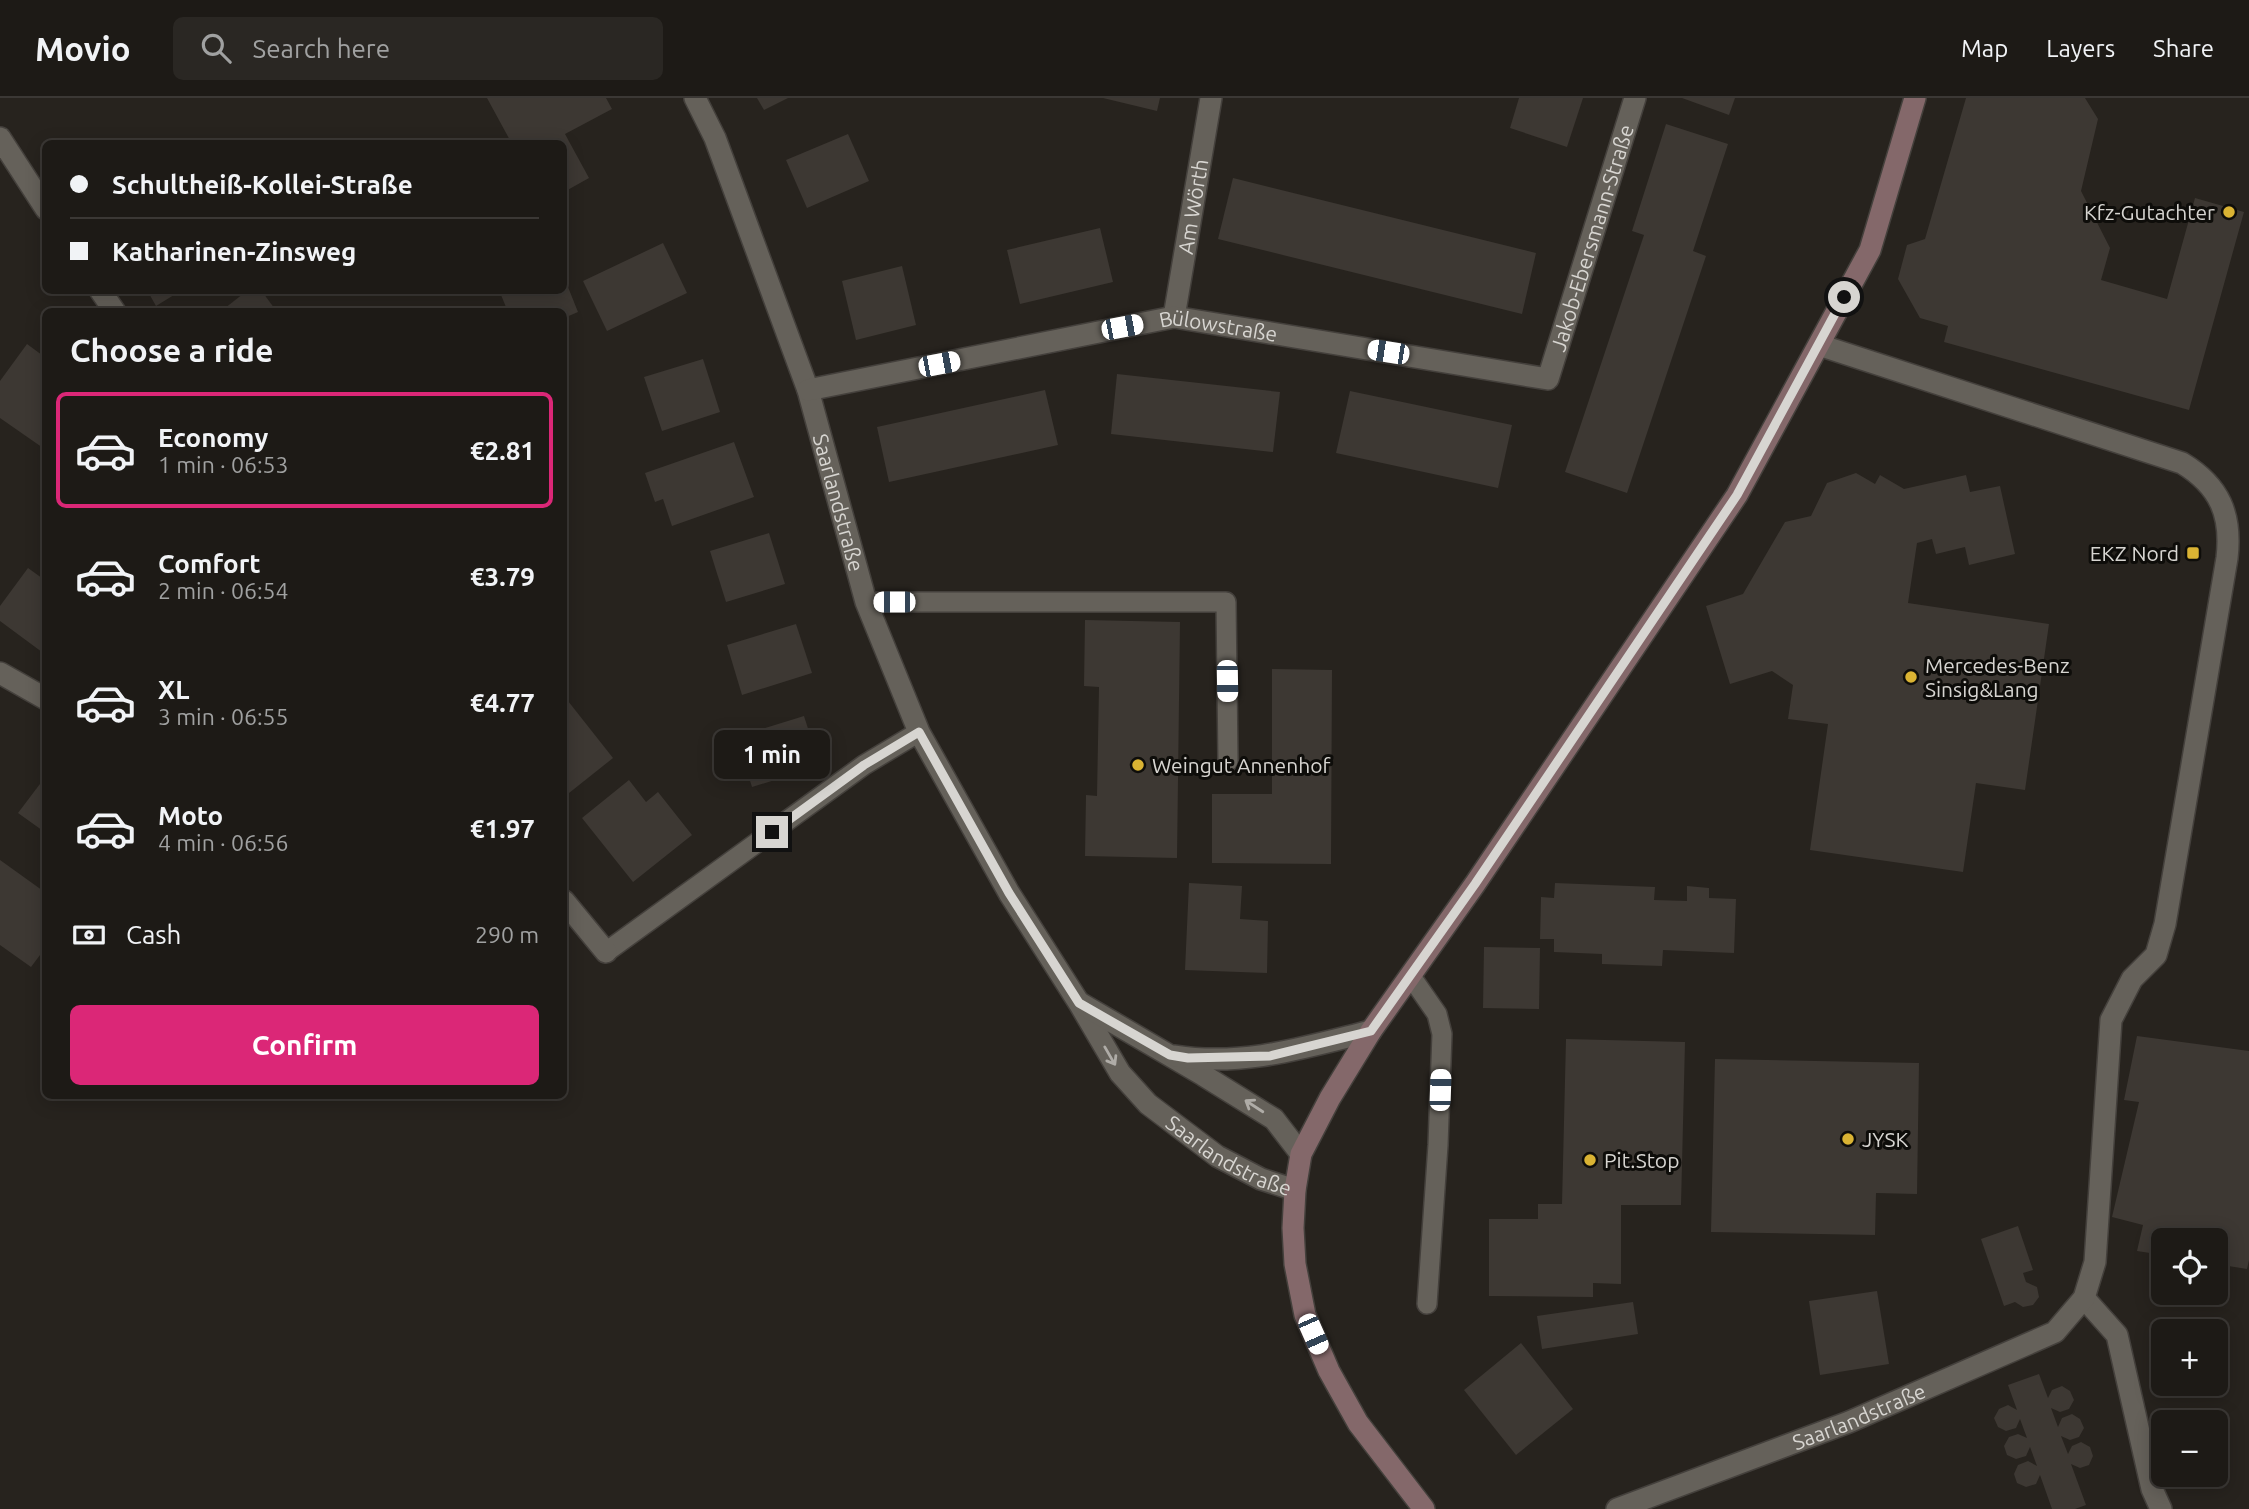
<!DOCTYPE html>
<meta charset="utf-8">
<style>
:root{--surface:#1d1a16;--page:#2a2723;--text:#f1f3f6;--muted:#a0a1a1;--line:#3b3835;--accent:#db2777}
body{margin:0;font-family:Ubuntu,sans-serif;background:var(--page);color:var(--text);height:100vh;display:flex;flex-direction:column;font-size:26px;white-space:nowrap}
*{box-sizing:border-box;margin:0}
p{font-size:23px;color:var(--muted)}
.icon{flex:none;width:38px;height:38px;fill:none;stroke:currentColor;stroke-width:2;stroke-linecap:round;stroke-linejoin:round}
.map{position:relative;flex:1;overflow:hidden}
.panel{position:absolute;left:42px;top:210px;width:525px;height:791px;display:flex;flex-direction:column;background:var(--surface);border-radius:10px;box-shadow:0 4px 18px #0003,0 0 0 2px var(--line)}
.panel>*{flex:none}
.top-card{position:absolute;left:42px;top:42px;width:525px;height:154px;border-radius:10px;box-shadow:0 4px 18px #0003,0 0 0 2px var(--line);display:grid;align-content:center;height:154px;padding:0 28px;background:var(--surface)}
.buttons{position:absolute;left:2151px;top:1130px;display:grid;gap:14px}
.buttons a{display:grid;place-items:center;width:77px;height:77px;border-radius:10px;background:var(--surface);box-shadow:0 4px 18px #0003,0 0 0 2px var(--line);font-size:35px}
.end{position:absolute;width:32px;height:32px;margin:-16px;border:9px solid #d7d5d1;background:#111;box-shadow:0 0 0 4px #111}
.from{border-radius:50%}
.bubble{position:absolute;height:49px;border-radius:10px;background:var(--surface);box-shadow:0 4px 18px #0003,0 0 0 2px var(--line);font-size:23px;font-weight:600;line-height:49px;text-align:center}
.car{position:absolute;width:21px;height:42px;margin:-21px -10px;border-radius:9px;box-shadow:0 0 5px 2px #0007;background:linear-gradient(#fff 24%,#345 0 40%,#fff 0 76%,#345 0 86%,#fff 0)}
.top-card b{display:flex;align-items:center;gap:24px;height:66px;font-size:26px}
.top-card b+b{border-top:2px solid var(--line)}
.top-card i{width:18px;height:18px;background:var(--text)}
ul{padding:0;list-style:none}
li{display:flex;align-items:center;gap:21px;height:116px;margin:0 14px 10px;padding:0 14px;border:4px solid transparent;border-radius:10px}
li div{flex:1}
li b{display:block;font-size:26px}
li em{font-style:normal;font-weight:600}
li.active{border-color:var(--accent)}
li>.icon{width:63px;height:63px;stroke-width:1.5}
h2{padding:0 28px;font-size:32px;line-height:84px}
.pay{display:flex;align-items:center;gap:18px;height:77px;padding:0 28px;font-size:26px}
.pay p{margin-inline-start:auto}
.cta{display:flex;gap:14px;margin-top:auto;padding:14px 28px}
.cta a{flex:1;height:80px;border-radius:10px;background:var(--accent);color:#fff;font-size:28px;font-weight:600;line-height:80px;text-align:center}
header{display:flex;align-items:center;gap:42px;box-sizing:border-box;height:98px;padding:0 35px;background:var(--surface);border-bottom:2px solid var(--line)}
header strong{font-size:33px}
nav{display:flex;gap:38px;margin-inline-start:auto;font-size:24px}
.search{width:490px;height:63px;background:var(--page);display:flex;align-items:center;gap:18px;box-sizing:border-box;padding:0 24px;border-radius:10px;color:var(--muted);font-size:26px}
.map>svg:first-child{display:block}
.building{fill:#3d3833}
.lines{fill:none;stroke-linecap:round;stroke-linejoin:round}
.lane-casing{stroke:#44403c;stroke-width:22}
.street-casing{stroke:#44403c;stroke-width:24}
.secondary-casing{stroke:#44403c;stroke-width:24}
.lane{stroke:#65615a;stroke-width:19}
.street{stroke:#65615a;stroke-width:21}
.secondary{stroke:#84686a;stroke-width:21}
.oneway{stroke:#afaca7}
.route{stroke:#d7d5d1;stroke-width:9}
.poi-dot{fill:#dab333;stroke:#0e0d0a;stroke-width:2.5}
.labels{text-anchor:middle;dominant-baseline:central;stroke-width:6;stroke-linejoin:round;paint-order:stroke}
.street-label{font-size:21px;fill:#d7d5d1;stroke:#0e0d0a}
.poi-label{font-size:21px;fill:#d7d5d1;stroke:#0e0d0a;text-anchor:start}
</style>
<header>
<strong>Movio</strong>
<div class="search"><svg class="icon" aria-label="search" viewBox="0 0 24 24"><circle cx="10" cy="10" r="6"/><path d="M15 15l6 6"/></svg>Search here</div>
<nav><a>Map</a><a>Layers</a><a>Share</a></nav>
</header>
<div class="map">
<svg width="2249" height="1411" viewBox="0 0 2249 1411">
<rect width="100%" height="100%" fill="#27231e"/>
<!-- building -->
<g class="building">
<path d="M487,0H606L612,11L565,36L589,80L564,94V46H512Z"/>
<path d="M757,0H788L764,12Z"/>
<path d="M1103,0H1160L1157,13Z"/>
<path d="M1519,0H1583L1567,49L1510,30Z"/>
<path d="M1682,0H1735L1729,17Z"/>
<path d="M1966,0H2085L2098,21L2081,93L2110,150L2101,182L2167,201L2195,100L2244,114L2189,312L1944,244L1948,228L1920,220L1898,181L1907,147L1925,141Z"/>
<path d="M1666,26L1728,46L1693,153L1706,158L1627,395L1565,374L1644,137L1632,133Z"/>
<path d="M848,36L869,83L807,110L786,62Z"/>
<path d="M1233,80L1536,155L1522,216L1218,141Z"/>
<path d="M1100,130L1113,184L1020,206L1007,152Z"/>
<path d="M663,145L687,195L607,233L583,183Z"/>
<path d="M902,168L916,227L856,242L842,183Z"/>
<path d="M564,179L578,214L564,220V214H508L499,192H564Z"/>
<path d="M147,192H182L156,208Z"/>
<path d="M248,192H261L277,214H220Z"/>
<path d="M27,246L46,260V352L0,320V283Z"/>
<path d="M703,261L720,314L662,333L644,279Z"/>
<path d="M1117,276L1280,294L1273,354L1111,336Z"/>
<path d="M1045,292L1058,347L889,384L877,329Z"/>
<path d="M1350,293L1512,327L1498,390L1336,355Z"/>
<path d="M734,344L754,399L672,428L663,401L655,404L645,375Z"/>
<path d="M1856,375L1875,386L1880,377L1904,391L1966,377L1970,394L2000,388L2015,456L1969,467L1965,449L1936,456L1932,441L1917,445L1908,505L2049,526L2025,692L1976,685L1963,774L1810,752L1828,626L1788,621L1793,587L1772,573L1730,586L1706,508L1743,496L1785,424L1811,418L1827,385Z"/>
<path d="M769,435L785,486L726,504L710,453Z"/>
<path d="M28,470L46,483V557L0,523V508Z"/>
<path d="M1085,522L1180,524L1177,760L1085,758L1086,697L1097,698L1099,589L1084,588Z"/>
<path d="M796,526L812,575L742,597L727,547Z"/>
<path d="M1272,571L1332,572L1331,766L1212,765V696H1272Z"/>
<path d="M568,603L613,660L564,699V606Z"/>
<path d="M804,618L820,668L752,689L736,639Z"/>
<path d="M46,678V735L18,715Z"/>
<path d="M629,682L646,704L658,694L692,737L633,784L582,720Z"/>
<path d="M0,762L46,795V849L31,869L0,847Z"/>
<path d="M1189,785L1242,788L1240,821L1268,823L1267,875L1185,872Z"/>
<path d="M1555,785L1655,789L1654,802L1687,803V788L1709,790V800L1736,801L1734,855L1663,852L1662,868L1602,866V856L1554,854V841H1540L1541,799L1554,800Z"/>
<path d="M1484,849L1540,850L1539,911L1483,910Z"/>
<path d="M2137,938L2249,953V1162L2247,1171L2216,1166V1143H2163V1157L2137,1153L2143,1127L2112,1119L2139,1004L2124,1002Z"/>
<path d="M1566,941L1685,944L1681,1107H1621V1186L1593,1185V1199L1489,1198V1121H1538V1106H1562Z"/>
<path d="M1715,961L1919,965L1917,1096L1876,1095L1875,1137L1711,1134Z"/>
<path d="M2018,1128L2033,1172L2023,1175L2026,1184L2037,1189L2039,1199L2033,1207L2023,1209L2015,1204L2004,1208L1981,1141Z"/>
<path d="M1877,1193L1889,1266L1820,1277L1809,1203Z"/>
<path d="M1633,1204L1638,1236L1542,1251L1537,1218Z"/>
<path d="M1521,1245L1573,1311L1516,1357L1464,1292Z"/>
<path d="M2039,1276L2048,1300L2052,1292L2062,1288L2070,1293L2074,1302L2069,1311L2060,1314L2051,1310L2058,1329L2062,1320L2072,1316L2080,1321L2084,1330L2079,1339L2070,1342L2061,1338L2068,1356L2072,1348L2081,1344L2090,1349L2093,1358L2089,1367L2080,1370L2071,1366L2086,1407L2075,1411H2052L2040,1377L2036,1386L2026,1389L2017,1385L2014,1376L2018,1367L2028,1363L2037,1368L2030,1349L2026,1358L2016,1361L2007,1357L2004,1348L2009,1339L2018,1336L2027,1340L2020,1321L2016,1330L2006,1333L1998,1329L1994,1320L1999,1311L2008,1307L2017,1312L2008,1287Z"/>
</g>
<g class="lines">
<defs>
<g id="lane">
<path d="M866,504H1226L1228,663"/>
<path d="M606,854L864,667L919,634"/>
<path d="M1410,877L1437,916L1442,936L1438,1047L1427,1206"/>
</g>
<g id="street">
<path id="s1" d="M695,0L715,40L808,292L866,504L919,634L1009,795L1079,905L1120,975L1148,1006L1217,1058L1261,1081L1295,1092"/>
<path d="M0,40L46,111"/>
<path d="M100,192L115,214"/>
<path id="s2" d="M1174,219L1211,0"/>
<path id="s3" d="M808,292L1174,219L1548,281L1635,0"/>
<path d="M0,575L46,601"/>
<path d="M564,803L606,854"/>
<path d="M1080,905L1203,977L1274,1021L1301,1056"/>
<path d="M1175,958C1243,969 1306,949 1371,933"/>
<path d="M2084,1200L2117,1237L2152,1391L2161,1411"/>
<path id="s4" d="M1617,1411L1849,1324L2055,1234L2084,1200L2095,1164L2111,922L2132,881L2156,857L2165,826L2227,460C2232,417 2220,388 2182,365L1819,247"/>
</g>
<path id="secondary" d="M1424,1411L1358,1325L1329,1273L1305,1217L1295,1166L1293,1130L1295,1092L1301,1056L1330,1000L1371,933L1475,786L1737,397L1870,152L1915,0"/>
</defs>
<!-- lane casing -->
<use href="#lane" class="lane-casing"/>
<!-- street casing -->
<use href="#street" class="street-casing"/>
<!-- secondary casing -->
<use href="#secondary" class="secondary-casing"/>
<!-- lane -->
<use href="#lane" class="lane"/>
<!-- street -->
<use href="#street" class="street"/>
<!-- secondary -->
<use href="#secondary" class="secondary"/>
</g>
<!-- one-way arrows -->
<defs><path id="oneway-shaft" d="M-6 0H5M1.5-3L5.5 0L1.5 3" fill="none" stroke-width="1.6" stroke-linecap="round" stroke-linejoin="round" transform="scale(1.75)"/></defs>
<g class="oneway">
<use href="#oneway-shaft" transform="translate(1110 958) rotate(60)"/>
<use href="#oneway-shaft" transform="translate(1254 1008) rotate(-147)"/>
</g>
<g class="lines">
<!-- route -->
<path class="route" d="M772,734L864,667L919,634L1009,795L1079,905L1170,957L1188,960L1270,958L1371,933L1475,786L1737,397L1844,199"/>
</g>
<!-- markers -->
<g class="poi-dot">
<circle cx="2229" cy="114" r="7"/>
<rect x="2186" y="448" width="14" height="14" rx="3.5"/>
<circle cx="1911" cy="579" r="7"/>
<circle cx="1138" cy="667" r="7"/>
<circle cx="1848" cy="1041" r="7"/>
<circle cx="1590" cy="1062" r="7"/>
</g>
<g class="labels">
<!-- street labels -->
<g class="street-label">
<text stroke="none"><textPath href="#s2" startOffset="112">Am Wörth</textPath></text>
<text stroke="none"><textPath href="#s3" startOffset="900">Jakob-Ebersmann-Straße</textPath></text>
<text stroke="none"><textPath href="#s3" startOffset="418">Bülowstraße</textPath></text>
<text stroke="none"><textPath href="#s1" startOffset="430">Saarlandstraße</textPath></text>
<text stroke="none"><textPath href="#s1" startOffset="1208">Saarlandstraße</textPath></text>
<text stroke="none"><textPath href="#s4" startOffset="259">Saarlandstraße</textPath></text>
</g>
<!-- poi labels -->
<g class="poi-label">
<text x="2215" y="114" text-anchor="end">Kfz-Gutachter</text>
<text x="2179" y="455" text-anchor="end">EKZ Nord</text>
<text x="1925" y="567">Mercedes-Benz<tspan x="1925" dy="24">Sinsig&amp;Lang</tspan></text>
<text x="1152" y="667">Weingut Annenhof</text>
<text x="1862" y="1041">JYSK</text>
<text x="1604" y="1062">Pit.Stop</text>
</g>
</g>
</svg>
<div class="buttons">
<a><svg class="icon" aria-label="locate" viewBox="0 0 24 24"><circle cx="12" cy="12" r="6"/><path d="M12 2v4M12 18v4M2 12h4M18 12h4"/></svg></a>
<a>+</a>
<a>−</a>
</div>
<i class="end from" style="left:1844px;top:199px"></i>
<i class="end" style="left:772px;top:734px"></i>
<div class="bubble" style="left:714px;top:632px;width:116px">1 min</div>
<i class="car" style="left:1122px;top:229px;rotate:79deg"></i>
<i class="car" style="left:1388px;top:254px;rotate:279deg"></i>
<i class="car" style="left:939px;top:266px;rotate:79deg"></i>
<i class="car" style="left:894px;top:504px;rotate:270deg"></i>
<i class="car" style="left:1227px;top:583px;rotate:179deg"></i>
<i class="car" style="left:1440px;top:992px;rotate:2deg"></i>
<i class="car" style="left:1313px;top:1236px;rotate:156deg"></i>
<div class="top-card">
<b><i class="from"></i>Schultheiß-Kollei-Straße</b>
<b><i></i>Katharinen-Zinsweg</b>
</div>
<section class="panel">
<h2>Choose a ride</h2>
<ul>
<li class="active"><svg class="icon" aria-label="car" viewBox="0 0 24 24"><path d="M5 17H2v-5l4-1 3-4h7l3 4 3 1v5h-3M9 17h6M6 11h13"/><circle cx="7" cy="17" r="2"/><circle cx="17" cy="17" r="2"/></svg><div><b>Economy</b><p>1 min · 06:53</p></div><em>€2.81</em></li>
<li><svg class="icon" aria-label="car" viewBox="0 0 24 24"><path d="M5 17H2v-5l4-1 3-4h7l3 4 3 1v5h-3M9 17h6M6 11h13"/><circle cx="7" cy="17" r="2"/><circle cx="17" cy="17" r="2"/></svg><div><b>Comfort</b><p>2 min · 06:54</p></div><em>€3.79</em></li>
<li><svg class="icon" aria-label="car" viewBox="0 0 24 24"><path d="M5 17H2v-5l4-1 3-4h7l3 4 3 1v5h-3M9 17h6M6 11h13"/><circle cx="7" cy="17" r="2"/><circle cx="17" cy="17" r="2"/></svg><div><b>XL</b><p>3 min · 06:55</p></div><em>€4.77</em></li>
<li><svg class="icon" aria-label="car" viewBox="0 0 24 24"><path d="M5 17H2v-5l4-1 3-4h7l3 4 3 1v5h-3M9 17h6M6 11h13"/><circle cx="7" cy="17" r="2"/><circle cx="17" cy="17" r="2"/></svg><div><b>Moto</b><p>4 min · 06:56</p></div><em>€1.97</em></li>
</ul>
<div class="pay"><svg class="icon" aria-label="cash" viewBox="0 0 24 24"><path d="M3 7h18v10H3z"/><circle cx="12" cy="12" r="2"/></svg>Cash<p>290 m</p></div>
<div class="cta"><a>Confirm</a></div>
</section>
</div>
